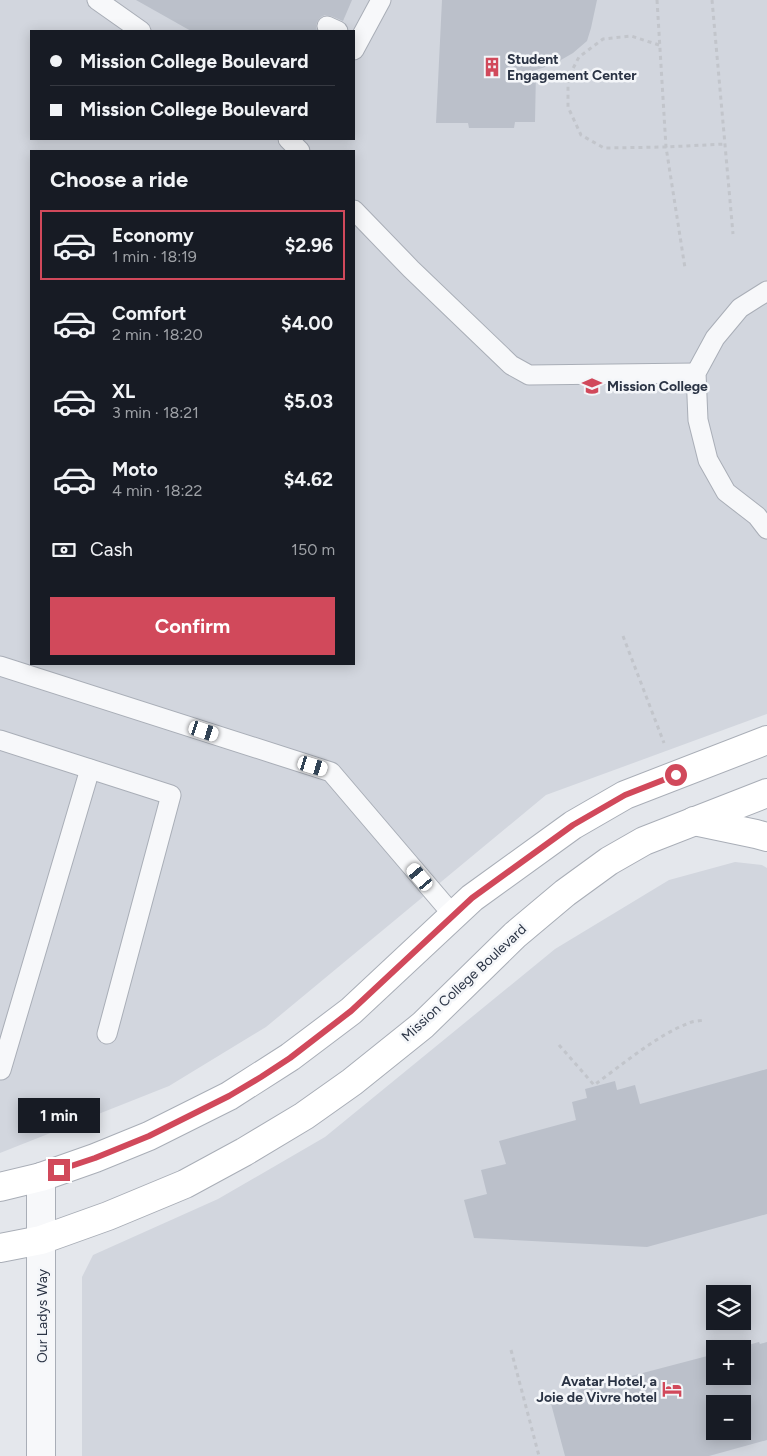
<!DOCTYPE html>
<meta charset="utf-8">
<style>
:root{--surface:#171b24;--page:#242831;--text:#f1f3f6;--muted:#9ea1a6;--line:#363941;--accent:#d1495b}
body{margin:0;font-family:Figtree,sans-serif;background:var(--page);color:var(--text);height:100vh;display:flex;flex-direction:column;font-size:19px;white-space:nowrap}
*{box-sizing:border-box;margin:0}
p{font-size:16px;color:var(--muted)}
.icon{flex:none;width:28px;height:28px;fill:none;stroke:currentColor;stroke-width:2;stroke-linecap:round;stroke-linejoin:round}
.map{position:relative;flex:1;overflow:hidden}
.panel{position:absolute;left:30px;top:150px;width:325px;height:515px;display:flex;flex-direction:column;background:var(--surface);border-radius:0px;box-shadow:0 2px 12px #0003}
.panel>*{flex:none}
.hud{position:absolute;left:30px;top:30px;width:325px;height:110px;border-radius:0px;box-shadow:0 2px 12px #0003;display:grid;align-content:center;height:110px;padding:0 20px;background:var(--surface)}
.tools{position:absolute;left:706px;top:1285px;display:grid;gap:10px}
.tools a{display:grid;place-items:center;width:45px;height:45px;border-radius:0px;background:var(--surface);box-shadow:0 2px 12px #0003;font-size:25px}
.end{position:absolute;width:22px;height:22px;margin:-11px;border:6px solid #d1495b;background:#fff;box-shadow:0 0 0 2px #fff}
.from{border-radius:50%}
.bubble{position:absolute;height:35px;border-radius:0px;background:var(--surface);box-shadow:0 2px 12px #0003;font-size:16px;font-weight:700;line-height:35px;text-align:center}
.car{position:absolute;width:15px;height:30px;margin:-15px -8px;border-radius:6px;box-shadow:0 0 4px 1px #0007;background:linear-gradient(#fff 24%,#345 0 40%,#fff 0 76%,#345 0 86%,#fff 0)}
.hud b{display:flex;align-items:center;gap:18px;height:48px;font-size:19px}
.hud b+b{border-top:1px solid var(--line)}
.hud i{width:12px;height:12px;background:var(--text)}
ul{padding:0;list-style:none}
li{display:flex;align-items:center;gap:15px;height:70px;margin:0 10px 8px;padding:0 10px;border:2px solid transparent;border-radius:0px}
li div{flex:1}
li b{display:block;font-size:19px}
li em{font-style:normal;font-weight:700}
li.current{border-color:var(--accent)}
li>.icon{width:45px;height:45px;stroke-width:1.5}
h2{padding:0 20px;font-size:22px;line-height:60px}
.pay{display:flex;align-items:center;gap:12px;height:55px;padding:0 20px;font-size:19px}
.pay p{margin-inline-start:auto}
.primary-button{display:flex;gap:10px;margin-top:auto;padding:10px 20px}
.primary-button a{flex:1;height:58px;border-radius:0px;background:var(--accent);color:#fff;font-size:20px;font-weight:700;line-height:58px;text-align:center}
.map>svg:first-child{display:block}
.built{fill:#d2d6de;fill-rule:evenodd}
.building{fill:#bbc0ca;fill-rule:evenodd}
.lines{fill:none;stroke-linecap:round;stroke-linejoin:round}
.lane-casing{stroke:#a9aeb7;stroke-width:21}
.street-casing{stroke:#a9aeb7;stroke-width:30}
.secondary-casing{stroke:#a9aeb7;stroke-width:30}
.path{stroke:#c2c5cb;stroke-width:3;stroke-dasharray:4 4;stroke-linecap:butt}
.lane{stroke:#f7f8fa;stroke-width:19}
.street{stroke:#f7f8fa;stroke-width:28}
.secondary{stroke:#fff;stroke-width:28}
.route{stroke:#d1495b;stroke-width:6}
.labels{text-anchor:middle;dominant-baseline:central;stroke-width:5;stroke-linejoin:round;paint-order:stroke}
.poi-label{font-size:14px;font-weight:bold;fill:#2b3445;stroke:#f4f6f9;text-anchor:start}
.street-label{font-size:14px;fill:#2b3445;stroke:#f4f6f9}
</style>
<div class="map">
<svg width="767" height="1456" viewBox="0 0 767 1456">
<rect width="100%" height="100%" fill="#e4e7ec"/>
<!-- built -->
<g class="built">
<path d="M0,0H767V714L546,795L266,1027L169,1086L0,1153ZM31,31H354V139H31ZM31,151H354V664H31Z"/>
<path d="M735,862L762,865L767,868V1456H82V1277L93,1255L218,1199L325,1137L555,949L669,880ZM715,1294H742V1321H715ZM715,1349H742V1376H715ZM715,1404H742V1431H715Z"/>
</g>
<!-- building -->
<g class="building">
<path d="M136,0H352L343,21L331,16L325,15L321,17L317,22L316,27L317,31H191Z"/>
<path d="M442,0H597L591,28L587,41L573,53L554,64L536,70L535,122H515L514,128H469L468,123H436Z"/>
<path d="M767,1069V1214L647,1247L474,1238L464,1200L487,1194L481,1170L506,1164L499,1141L576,1120L572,1102L587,1098L585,1089L615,1081L617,1090L635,1085L640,1104Z"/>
<path d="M759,1342L760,1344L767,1342V1440L709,1456H565L550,1400L579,1392L578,1390L715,1354V1376H742V1349H733ZM715,1404H742V1431H715Z"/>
</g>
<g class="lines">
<defs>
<g id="lane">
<path d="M97,0L141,31"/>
<path d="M327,26L338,31"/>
<path d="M354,50L381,0"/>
<path d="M288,139L300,151"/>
<path d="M354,210L411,269L511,365L529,375L696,373"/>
<path d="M767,291L740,308L715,338L696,373L698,420L708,460L726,492L757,516L767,529"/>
<path d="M0,666L331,772L453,915"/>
<path d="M0,740L171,795L107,1034"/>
<path d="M1,1070L90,769"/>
</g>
<path id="street" d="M41,1177V1456"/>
<g id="secondary">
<path d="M694,821L756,834L767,837"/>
<path d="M0,1187L41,1177L95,1158L149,1136L229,1096L290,1057L351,1011L472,898L573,825L625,795L767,740"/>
<path d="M0,1248L41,1240L108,1216L185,1184L244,1152L304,1116L352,1082L423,1025L515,935L565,893L609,861L644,841L767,793"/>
</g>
</defs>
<!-- lane casing -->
<use href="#lane" class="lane-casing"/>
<!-- street casing -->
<use href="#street" class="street-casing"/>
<!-- secondary casing -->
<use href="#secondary" class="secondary-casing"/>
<!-- path -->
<g class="path">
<path d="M657,0L666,147L685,268"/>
<path d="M712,0L733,234"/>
<path d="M659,45L631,36L603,39L579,57L568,78V107L581,135L604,148L666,147L725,144"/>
<path d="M623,636L664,743"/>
<path d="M559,1045L594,1085C622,1065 657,1035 689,1023C693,1021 699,1021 704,1020"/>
<path d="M511,1350L539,1456"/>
</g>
<!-- lane -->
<use href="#lane" class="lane"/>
<!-- street -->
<use href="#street" class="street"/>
<!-- secondary -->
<use href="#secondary" class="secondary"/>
</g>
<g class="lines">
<!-- route -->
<path class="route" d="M59,1170L95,1158L149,1136L229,1096L261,1077L290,1058L351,1011L472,898L573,825L625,795L676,775"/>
</g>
<!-- icons -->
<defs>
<symbol id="building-bare" viewBox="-9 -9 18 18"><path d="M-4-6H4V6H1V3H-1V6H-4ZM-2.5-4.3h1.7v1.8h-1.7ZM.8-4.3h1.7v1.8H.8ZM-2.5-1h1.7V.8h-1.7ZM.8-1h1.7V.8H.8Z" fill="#d1495b" stroke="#f4f6f9" stroke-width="2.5" paint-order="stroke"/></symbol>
<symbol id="university-bare" viewBox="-9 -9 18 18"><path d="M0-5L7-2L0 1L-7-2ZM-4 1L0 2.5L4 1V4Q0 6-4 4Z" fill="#d1495b" stroke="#f4f6f9" stroke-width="2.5" paint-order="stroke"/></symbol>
<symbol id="hotel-bare" viewBox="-9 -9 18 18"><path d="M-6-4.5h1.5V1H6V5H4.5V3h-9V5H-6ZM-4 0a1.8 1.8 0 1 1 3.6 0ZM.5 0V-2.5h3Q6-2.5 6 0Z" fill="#d1495b" stroke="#f4f6f9" stroke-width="2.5" paint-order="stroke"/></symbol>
</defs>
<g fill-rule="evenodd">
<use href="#building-bare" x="478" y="53" width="28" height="28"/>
<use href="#university-bare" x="578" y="372" width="28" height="28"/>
<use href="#hotel-bare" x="658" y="1375" width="28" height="28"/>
</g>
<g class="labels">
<!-- poi labels -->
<g class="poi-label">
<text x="507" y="59">Student<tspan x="507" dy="16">Engagement Center</tspan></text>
<text x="607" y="386">Mission College</text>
<text x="657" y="1381" text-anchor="end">Avatar Hotel, a<tspan x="657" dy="16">Joie de Vivre hotel</tspan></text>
</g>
<!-- street labels -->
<g class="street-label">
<text transform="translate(464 983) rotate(-43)">Mission College Boulevard</text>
<text transform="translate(42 1316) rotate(-90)">Our Ladys Way</text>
</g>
</g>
</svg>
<div class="tools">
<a><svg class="icon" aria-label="layers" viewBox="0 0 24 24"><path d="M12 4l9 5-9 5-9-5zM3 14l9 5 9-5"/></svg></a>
<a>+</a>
<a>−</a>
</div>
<i class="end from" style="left:676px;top:775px"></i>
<i class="end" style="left:59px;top:1170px"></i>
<div class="bubble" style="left:18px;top:1098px;width:82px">1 min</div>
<i class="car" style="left:204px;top:731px;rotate:108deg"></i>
<i class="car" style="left:313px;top:766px;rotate:107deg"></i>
<i class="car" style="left:420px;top:877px;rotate:320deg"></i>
<div class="hud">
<b><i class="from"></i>Mission College Boulevard</b>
<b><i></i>Mission College Boulevard</b>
</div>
<section class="panel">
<h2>Choose a ride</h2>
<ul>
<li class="current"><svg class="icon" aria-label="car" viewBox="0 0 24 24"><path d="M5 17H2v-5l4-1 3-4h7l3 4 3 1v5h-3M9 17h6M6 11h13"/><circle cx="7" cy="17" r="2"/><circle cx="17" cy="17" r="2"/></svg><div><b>Economy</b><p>1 min · 18:19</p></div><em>$2.96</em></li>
<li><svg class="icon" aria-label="car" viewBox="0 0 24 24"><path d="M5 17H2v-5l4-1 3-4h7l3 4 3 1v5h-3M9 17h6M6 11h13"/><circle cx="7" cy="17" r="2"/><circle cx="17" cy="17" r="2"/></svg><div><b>Comfort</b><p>2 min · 18:20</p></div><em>$4.00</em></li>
<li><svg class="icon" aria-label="car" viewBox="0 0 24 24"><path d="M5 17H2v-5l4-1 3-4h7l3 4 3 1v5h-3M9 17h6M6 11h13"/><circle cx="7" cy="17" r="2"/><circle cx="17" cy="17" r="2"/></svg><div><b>XL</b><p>3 min · 18:21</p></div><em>$5.03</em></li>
<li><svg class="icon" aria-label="car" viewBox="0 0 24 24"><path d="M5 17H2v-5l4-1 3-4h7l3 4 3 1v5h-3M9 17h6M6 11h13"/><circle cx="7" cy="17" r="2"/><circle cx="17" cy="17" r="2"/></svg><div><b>Moto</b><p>4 min · 18:22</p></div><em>$4.62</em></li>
</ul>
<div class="pay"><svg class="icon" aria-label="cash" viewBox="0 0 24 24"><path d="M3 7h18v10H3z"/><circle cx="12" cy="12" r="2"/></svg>Cash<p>150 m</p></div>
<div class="primary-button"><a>Confirm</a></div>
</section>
</div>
